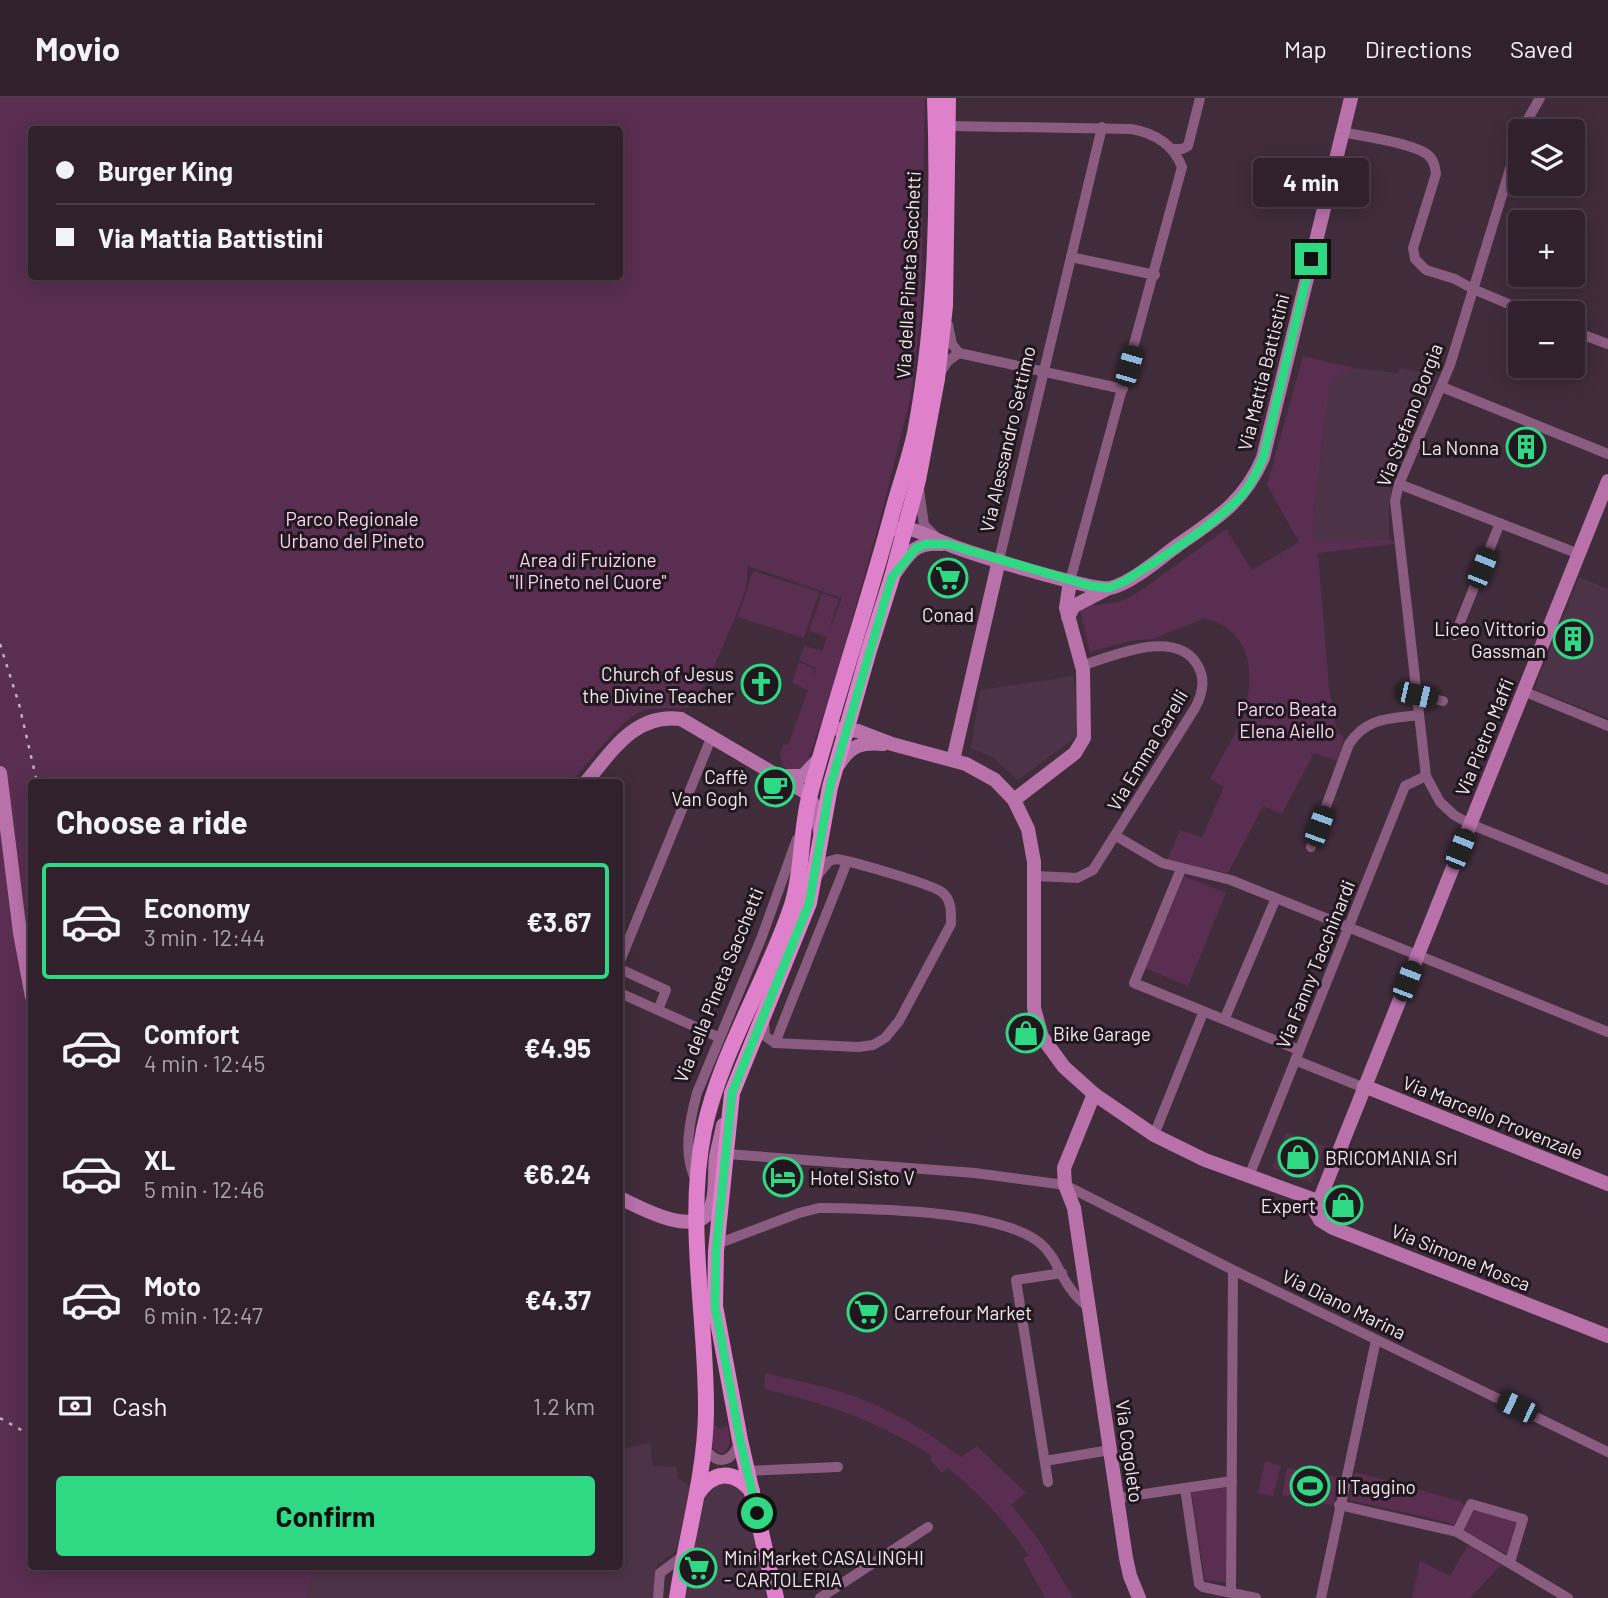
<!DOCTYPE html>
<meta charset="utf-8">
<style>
:root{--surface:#30212c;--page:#382934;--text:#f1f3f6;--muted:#a8a3a9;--line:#4b3e48;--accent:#2fd883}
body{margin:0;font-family:Barlow,sans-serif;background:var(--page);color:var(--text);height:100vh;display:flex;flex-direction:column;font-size:26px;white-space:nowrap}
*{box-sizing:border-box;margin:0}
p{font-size:23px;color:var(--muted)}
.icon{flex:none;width:38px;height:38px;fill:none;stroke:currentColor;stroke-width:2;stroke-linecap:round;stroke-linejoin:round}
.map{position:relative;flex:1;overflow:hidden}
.panel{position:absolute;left:28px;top:681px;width:595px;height:791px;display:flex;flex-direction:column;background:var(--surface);border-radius:7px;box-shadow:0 4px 18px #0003,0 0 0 2px var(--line)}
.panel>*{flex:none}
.top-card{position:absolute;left:28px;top:28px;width:595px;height:154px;border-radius:7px;box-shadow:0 4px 18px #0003,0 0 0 2px var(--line);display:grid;align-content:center;height:154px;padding:0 28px;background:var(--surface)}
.fabs{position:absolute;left:1508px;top:21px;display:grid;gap:14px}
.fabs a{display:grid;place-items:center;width:77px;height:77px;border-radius:7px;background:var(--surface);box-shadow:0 4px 18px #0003,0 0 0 2px var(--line);font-size:35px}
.end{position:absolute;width:32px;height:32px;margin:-16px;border:9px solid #2fd883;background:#111;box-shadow:0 0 0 4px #111}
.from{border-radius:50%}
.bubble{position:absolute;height:49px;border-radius:7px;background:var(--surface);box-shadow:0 4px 18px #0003,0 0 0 2px var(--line);font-size:23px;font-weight:700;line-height:49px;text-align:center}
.car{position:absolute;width:21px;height:42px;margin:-21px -10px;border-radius:9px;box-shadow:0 0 5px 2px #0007;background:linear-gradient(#222 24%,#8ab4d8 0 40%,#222 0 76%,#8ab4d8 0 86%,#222 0)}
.top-card b{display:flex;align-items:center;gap:24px;height:66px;font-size:26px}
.top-card b+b{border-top:2px solid var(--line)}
.top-card i{width:18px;height:18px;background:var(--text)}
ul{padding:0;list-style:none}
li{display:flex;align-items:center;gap:21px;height:116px;margin:0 14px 10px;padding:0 14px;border:4px solid transparent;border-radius:7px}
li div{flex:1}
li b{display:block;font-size:26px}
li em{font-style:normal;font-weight:700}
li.on{border-color:var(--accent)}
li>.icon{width:63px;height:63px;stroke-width:1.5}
h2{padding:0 28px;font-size:32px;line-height:84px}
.pay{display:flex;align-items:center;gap:18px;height:77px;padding:0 28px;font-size:26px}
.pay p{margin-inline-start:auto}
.primary-button{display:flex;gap:14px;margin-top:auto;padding:14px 28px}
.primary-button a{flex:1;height:80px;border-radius:7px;background:var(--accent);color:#111;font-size:28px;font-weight:700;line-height:80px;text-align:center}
header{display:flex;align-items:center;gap:42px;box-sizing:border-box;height:98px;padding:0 35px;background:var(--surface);border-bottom:2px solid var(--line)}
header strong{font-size:33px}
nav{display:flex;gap:38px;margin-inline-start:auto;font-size:24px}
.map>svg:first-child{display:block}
.built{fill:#4d3347}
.green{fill:#592e50;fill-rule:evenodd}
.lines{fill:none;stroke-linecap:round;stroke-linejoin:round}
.street{stroke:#8a5c7f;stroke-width:10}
.secondary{stroke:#b971aa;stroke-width:14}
.primary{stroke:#de80ca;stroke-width:16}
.rail{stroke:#c1b2bc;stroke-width:2.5;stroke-dasharray:3.5 7;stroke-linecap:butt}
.route{stroke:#2fd883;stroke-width:9}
.labels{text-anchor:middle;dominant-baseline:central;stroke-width:6;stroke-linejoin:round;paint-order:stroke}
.street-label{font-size:19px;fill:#f3e6ef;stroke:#21181f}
.poi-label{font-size:19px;fill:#f3e6ef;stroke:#21181f;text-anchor:start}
.park-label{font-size:19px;fill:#fad4f1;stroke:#21181f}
</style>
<header>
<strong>Movio</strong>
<nav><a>Map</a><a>Directions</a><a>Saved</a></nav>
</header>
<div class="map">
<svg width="1608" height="1500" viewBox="0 0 1608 1500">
<rect width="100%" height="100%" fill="#402c3b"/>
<!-- built -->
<g class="built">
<path d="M1354,270L1398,275L1399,270L1438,277L1394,377L1389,408V440L1313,446L1314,414L1329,291L1341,276Z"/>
<path d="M1579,479L1608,491V620L1534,591Z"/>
<path d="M1074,578L1077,626L1075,640L1018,682L992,659L971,650L980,592Z"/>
<path d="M1286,1034L1325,1048L1311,1085L1272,1070Z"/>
<path d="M1337,1091L1357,1099L1348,1123L1328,1115Z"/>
<path d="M650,1345L653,1368L676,1369L678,1380L691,1390L676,1453L657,1467L653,1500H304L315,1468H620V1351Z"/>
<path d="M731,1383L747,1398L771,1500H683L700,1400L709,1388Z"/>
</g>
<!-- green -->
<g class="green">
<path d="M0,0H925L921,215L911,297L880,422L834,586L807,665C798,673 793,674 783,668L780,656L783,646L788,647L808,592L792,585L799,564L814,571L813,578L816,570L799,562L804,548L822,553L827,539L809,533L822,495L839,501L827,538L842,500L748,468C747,475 747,482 746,489C741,509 703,599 689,609C684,612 655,608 642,613C622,621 587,666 571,684H32V1468H315L306,1500H0ZM32,32H620V178H32Z"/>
<path d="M1303,258L1354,270L1341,276L1329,291L1314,414L1313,445L1389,440L1395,446L1318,455L1329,589L1337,634L1344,639L1338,663L1314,655L1282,716L1263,708L1228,775L1167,762L1180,732L1202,739L1224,689L1210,681C1221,660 1238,634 1244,613C1256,572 1250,533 1205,520L1153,541L1130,543L1090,554L1080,513L1085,506L1097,507L1122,503L1140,493L1226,431L1252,472L1299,444L1267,387Z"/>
<path d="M753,473L819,494L804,540L738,519Z"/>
<path d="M1184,778L1226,795L1188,888L1145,870Z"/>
<path d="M765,1275C792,1282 821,1287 848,1296C889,1310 927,1333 961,1359L977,1348L1026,1395L1011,1407L1039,1442L1073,1500H1045L1023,1460L1029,1458C1006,1424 980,1396 948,1370L942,1375L930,1361L932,1358C876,1322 827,1306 764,1291Z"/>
<path d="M713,1327L720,1330L728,1327L730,1347L724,1355H718L712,1349Z"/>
<path d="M1265,1363L1281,1368L1273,1398L1258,1395Z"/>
<path d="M1287,1370L1339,1379L1333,1407L1282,1397Z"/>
<path d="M1355,1374L1460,1403L1465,1408L1454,1428L1447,1424L1349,1402Z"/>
<path d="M1227,1388V1485L1205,1482L1191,1391Z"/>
<path d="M1474,1412L1518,1424L1508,1457L1463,1432Z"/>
<path d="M1468,1447L1501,1467L1470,1500H1412L1420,1463L1450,1478Z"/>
</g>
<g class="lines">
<!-- street -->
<g class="street">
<path d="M949,28L1131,31C1155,35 1173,46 1182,69L1070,483"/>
<path d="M1521,33L1540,0"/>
<path d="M1342,34C1362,38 1413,45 1428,57C1434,62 1435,69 1436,76L1413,150L1415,161L1426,172L1455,181L1473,191L1530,215"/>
<path d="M1521,35L1450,267L1399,386L1395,403L1426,678L1440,704L1454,717L1470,726L1608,782"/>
<path d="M1173,51H1182L1188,48L1200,0"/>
<path d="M1071,159L1155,177"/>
<path d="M948,227L952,246L959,255L1123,291"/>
<path d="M1573,233L1608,246"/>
<path d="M940,275L948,263L959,255"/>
<path d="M1442,289L1608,356"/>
<path d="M1399,386L1579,456"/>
<path d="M919,391L924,427L935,438"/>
<path d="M999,462L1102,29"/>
<path d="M1455,537L1500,425"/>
<path d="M1523,593L1608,628"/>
<path d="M1417,597L1443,603"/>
<path d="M1116,738L1162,765L1231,782L1608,934"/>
<path d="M1311,749L1349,646C1367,619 1389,621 1419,617"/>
<path d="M1181,771L1134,885L1299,952"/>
<path d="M1036,778L1077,780L1093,772L1195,610C1202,597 1206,582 1198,568C1177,529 1113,558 1081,568"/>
<path d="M620,863L712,638"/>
<path d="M620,871L666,892L658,912"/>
<path d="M620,895L718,939"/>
<path d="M1225,920L1276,800"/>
<path d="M764,923L765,938L775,945"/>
<path d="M775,945L858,949L873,947L885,940L899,923L951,826C951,815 952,803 943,795C933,786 853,764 837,761L829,763L816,779"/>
<path d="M775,945L847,764"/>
<path d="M1295,962L1357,987"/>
<path d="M1154,1037L1201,920"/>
<path d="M727,1056L975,1075L1065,1087L1233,1172L1608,1354"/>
<path d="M1249,1078L1405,688L1426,678"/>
<path d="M696,1082C682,1057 690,1021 697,995L761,841L797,741"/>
<path d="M717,1146L799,1115L819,1110C873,1111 1000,1112 1040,1145C1056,1158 1060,1179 1073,1194C1077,1200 1083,1205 1088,1209"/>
<path d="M704,1349C718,1370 732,1364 740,1343"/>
<path d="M1045,1363L1110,1352"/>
<path d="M747,1373L838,1369"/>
<path d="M1048,1384L1016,1182L1062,1175"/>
<path d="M1185,1390L1199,1486L1203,1489L1256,1500"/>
<path d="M1117,1400L1232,1383"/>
<path d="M1339,1407L1457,1434L1568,1500"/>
<path d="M1457,1434L1471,1406L1523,1421L1510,1464"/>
<path d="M1231,1495L1233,1172"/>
<path d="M658,1500L660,1475L683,1458"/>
<path d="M820,1500L928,1429"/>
<path d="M1321,1500L1376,1242"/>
</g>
<!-- secondary -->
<g class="secondary">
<path d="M1608,383L1315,1113L1320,1122L1333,1130L1608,1238"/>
<path d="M894,431C911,427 929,439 945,445C968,455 1093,493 1110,490C1132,485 1160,460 1178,447C1217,420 1244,404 1263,360L1351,0"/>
<path d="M895,475C910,454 915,444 942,446"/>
<path d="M1068,519L1074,508L1105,492"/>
<path d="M838,631L858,633L892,646L966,666L995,682L1014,702L1028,731L1034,764V910L1042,939L1064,969L1094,996L1154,1037L1205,1062L1318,1103"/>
<path d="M953,662L999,462"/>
<path d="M839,666C851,647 862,644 883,646"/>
<path d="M0,675L20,835L32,899"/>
<path d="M779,678H803L818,662"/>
<path d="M586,684C613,652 635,615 681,621L805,694L816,710L820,733"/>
<path d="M1014,702L1075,655L1084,640L1083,572L1066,510L1070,483"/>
<path d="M1364,988L1608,1086"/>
<path d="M1094,996L1064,1070L1065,1087L1074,1110L1126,1460L1130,1478L1139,1500"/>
<path d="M620,1100C639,1109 694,1140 709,1113C717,1099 714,1076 716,1059C718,1048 721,1038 723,1027"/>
</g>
<!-- primary -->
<g class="primary">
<path d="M697,1396C713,1373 733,1371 752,1393"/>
<path d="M677,1500C686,1438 705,1378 706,1315C707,1220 685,1126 704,1032C720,956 767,882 792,807C803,772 800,736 809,700C834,605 866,512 892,416C899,389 909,363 915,335C936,225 939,111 935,0"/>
<path d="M776,1500L740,1342L715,1208L716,1153L732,995L809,805L830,689L869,552L892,479L918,382L937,281L945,208L948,0"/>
</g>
<!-- rail -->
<g class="rail">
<path d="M0,546L19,606L37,684"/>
<path d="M0,1320L32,1338"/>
</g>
</g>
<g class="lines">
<!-- route -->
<path class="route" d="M757,1415L740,1342L715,1208L716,1153L732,995L809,806L830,689L888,492L892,479L916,450L927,446H947L1091,488L1109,490L1125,483C1162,459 1211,430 1241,398C1251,387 1257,374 1263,360L1311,161"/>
</g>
<!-- icons -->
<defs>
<symbol id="building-ring" viewBox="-11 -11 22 22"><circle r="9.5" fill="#21181f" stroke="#2fd883" stroke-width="1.5"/><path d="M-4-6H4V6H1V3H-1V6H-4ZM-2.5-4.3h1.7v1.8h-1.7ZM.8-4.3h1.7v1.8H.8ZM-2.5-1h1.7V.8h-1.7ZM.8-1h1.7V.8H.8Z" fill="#2fd883"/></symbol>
<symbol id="supermarket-ring" viewBox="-11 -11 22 22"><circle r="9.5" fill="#21181f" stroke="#2fd883" stroke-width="1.5"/><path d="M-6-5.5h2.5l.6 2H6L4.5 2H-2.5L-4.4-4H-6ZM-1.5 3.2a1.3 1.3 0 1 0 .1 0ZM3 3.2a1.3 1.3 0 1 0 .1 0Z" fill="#2fd883"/></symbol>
<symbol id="church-ring" viewBox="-11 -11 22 22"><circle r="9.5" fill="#21181f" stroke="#2fd883" stroke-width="1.5"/><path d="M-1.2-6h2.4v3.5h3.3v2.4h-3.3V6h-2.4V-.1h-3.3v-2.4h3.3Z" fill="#2fd883"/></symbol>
<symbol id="cafe-ring" viewBox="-11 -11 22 22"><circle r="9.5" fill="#21181f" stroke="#2fd883" stroke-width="1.5"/><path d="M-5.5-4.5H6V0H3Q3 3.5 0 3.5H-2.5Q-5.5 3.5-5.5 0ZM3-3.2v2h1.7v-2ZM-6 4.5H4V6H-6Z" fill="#2fd883"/></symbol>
<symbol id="shop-ring" viewBox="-11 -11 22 22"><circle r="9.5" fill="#21181f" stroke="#2fd883" stroke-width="1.5"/><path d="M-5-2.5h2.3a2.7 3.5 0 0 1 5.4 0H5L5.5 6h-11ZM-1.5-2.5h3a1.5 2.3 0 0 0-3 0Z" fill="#2fd883"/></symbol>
<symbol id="hotel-ring" viewBox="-11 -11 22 22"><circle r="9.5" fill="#21181f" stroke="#2fd883" stroke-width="1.5"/><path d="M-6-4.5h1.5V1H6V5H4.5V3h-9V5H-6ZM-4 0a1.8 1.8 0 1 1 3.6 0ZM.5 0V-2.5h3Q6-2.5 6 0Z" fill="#2fd883"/></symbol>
<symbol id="stadium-ring" viewBox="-11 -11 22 22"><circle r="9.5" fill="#21181f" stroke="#2fd883" stroke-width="1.5"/><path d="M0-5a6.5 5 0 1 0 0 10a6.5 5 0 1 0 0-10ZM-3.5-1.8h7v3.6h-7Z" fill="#2fd883"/></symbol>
</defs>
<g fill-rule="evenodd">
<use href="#building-ring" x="1504" y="327" width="44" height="44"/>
<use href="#supermarket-ring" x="926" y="458" width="44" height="44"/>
<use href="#building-ring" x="1551" y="519" width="44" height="44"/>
<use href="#church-ring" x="739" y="564" width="44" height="44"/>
<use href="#cafe-ring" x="753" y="667" width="44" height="44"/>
<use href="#shop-ring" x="1004" y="913" width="44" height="44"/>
<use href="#shop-ring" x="1276" y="1037" width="44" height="44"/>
<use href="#hotel-ring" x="761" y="1057" width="44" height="44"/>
<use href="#shop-ring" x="1321" y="1085" width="44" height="44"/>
<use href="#supermarket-ring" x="845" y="1192" width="44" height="44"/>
<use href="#stadium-ring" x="1288" y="1366" width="44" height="44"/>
<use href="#supermarket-ring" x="675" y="1448" width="44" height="44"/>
</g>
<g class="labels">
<!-- street labels -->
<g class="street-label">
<text transform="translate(908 177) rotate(-87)">Via della Pineta Sacchetti</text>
<text transform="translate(1263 274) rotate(-76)">Via Mattia Battistini</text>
<text transform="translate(1409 317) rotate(-69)">Via Stefano Borgia</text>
<text transform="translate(1007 341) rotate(-77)">Via Alessandro Settimo</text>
<text transform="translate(1484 639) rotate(-68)">Via Pietro Maffi</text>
<text transform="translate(1147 652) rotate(-59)">Via Emma Carelli</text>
<text transform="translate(1315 866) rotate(-68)">Via Fanny Tacchinardi</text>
<text transform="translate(718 887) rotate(-68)">Via della Pineta Sacchetti</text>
<text transform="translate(1493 1019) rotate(22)">Via Marcello Provenzale</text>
<text transform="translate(1461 1159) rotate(22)">Via Simone Mosca</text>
<text transform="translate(1344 1206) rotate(26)">Via Diano Marina</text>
<text transform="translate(1130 1353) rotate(82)">Via Cogoleto</text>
</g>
<!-- poi labels -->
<g class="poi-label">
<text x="1499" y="349" text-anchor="end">La Nonna</text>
<text x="948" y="516" text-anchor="middle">Conad</text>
<text x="1546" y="530" text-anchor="end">Liceo Vittorio<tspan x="1546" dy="22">Gassman</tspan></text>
<text x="734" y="575" text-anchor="end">Church of Jesus<tspan x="734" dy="22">the Divine Teacher</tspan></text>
<text x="748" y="678" text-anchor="end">Caffè<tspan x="748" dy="22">Van Gogh</tspan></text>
<text x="1053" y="935">Bike Garage</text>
<text x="1325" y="1059">BRICOMANIA Srl</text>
<text x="810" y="1079">Hotel Sisto V</text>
<text x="1316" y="1107" text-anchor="end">Expert</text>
<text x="894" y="1214">Carrefour Market</text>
<text x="1337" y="1388">Il Taggino</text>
<text x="724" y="1459">Mini Market CASALINGHI<tspan x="724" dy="22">- CARTOLERIA</tspan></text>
</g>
<!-- park labels -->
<g class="park-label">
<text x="352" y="420">Parco Regionale<tspan x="352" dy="22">Urbano del Pineto</tspan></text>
<text x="588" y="461">Area di Fruizione<tspan x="588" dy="22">"Il Pineto nel Cuore"</tspan></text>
<text x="1287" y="610">Parco Beata<tspan x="1287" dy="22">Elena Aiello</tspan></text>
</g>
</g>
</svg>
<div class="fabs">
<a><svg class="icon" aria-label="layers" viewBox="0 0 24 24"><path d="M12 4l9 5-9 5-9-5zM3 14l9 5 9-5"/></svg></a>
<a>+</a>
<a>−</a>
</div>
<i class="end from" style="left:757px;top:1415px"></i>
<i class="end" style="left:1311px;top:161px"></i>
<div class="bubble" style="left:1253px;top:60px;width:116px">4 min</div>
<i class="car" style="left:1129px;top:268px;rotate:16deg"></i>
<i class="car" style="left:1482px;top:470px;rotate:22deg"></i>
<i class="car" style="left:1417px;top:597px;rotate:103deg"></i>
<i class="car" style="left:1319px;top:728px;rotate:20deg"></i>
<i class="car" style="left:1460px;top:751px;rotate:22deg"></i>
<i class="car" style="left:1407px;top:883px;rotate:21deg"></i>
<i class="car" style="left:1517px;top:1309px;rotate:296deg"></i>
<div class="top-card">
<b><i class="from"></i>Burger King</b>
<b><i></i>Via Mattia Battistini</b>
</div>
<section class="panel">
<h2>Choose a ride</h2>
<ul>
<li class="on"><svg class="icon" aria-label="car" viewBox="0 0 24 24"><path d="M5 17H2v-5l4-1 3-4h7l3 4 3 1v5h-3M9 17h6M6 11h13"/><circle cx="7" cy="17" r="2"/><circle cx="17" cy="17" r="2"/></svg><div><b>Economy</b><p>3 min · 12:44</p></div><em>€3.67</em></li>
<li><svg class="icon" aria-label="car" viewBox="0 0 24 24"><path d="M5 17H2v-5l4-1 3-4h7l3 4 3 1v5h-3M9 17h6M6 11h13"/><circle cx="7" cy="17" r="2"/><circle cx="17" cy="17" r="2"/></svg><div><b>Comfort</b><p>4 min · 12:45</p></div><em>€4.95</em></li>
<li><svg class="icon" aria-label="car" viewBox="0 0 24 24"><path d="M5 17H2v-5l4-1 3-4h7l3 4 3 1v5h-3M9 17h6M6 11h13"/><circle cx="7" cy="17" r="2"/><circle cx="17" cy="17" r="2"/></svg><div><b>XL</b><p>5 min · 12:46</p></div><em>€6.24</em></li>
<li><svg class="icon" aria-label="car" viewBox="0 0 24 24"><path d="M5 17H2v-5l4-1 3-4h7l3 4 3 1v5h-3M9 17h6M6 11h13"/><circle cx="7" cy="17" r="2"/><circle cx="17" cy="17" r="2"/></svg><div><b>Moto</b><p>6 min · 12:47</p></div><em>€4.37</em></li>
</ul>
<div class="pay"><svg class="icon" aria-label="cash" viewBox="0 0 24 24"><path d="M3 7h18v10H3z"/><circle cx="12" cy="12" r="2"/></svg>Cash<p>1.2 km</p></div>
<div class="primary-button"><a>Confirm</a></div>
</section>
</div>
